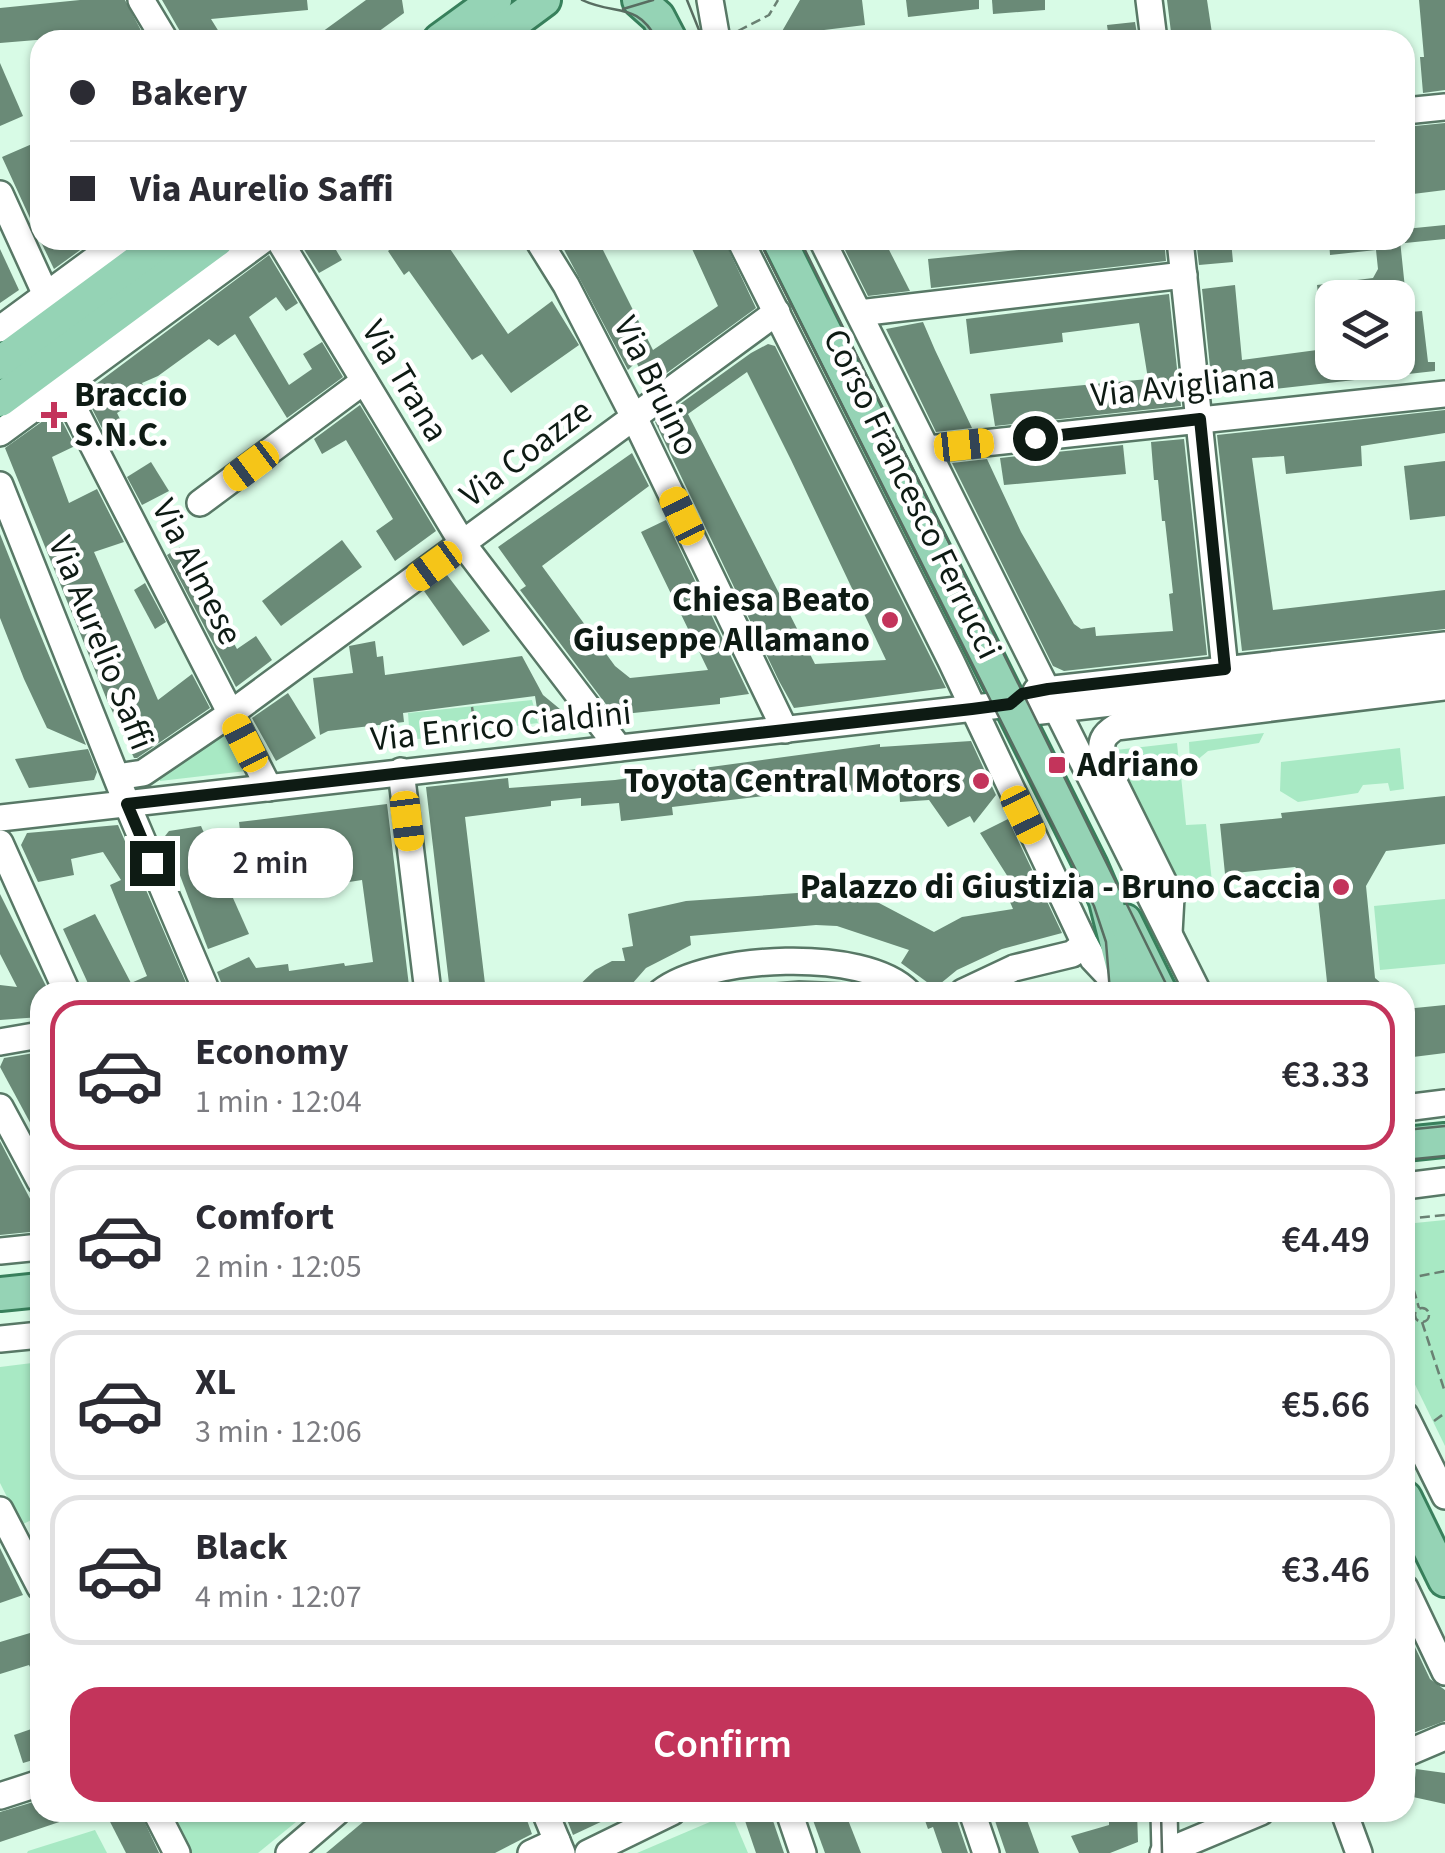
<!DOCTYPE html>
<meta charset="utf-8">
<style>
:root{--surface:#fff;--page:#f2f2f3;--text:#2b2b33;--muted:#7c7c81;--line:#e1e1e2;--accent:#c3345b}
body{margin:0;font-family:"Source Sans 3",sans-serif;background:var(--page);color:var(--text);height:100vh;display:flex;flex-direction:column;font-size:38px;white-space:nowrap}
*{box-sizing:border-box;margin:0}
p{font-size:32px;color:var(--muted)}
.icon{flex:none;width:55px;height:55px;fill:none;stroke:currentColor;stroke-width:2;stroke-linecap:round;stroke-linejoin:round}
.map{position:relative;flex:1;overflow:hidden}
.sheet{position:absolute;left:30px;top:982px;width:1385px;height:840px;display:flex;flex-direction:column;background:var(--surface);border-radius:30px;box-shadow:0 2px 8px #0004}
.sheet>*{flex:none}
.banner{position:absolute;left:30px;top:30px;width:1385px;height:220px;border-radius:30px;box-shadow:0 2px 8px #0004;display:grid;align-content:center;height:220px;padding:0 40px;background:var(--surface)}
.fabs{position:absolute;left:1315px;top:280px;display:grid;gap:20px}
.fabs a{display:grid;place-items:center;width:100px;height:100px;border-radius:20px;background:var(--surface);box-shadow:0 2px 8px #0004;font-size:50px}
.end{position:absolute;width:45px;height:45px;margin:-22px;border:12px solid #0e1b14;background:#fff;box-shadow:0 0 0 5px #fff}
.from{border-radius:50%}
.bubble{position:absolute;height:70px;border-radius:30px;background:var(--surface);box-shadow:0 2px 8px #0004;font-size:32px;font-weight:600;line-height:70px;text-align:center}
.car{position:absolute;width:30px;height:60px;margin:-30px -15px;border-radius:12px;box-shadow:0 0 8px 2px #0007;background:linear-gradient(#f5c518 24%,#345 0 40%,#f5c518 0 76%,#345 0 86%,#f5c518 0)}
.banner b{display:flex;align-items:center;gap:35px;height:95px;font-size:38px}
.banner b+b{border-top:2px solid var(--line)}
.banner i{width:25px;height:25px;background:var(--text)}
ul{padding:18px 0 0;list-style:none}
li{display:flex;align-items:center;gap:30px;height:150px;margin:0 20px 15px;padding:0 20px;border:5px solid var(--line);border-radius:30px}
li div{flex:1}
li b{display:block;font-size:38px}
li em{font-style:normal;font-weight:600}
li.selected{border-color:var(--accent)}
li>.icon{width:90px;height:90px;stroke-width:1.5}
.cta{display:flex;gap:20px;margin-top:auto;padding:20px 40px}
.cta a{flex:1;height:115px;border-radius:30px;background:var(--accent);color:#fff;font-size:40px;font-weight:600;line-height:115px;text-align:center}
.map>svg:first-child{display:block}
.green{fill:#a8e9c4}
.building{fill:#6a8a77;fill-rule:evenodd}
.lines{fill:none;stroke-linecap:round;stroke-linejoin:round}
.minor-casing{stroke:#587866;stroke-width:30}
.major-casing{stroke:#38805c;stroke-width:38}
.path{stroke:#6a8173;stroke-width:2.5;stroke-dasharray:10 5;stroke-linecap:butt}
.minor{stroke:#fff;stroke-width:25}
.major{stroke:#95d3b5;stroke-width:32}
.tram{stroke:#586d61;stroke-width:2.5}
.route{stroke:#0e1b14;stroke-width:12}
.poi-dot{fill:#c3345b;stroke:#fff;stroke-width:4}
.labels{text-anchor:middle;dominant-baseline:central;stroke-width:9;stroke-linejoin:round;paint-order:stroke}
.street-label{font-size:35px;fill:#0e1b14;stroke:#fff}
.poi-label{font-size:35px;font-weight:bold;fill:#0e1b14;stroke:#fff;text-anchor:end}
</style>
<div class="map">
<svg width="1445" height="1853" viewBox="0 0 1445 1853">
<rect width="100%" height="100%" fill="#d8fbe6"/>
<!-- green -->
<g class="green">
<path d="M532,700L538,723L410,740L408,713Z"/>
<path d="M223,730L246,771L160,781L159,777Z"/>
<path d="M1264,733L1259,743L1208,751L1190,766L1189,742Z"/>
<path d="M1177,743L1179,763L1155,766L1156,778L1181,776L1186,825L1206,824L1212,882L1177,885L1107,751Z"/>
<path d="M1400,748L1404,789L1390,791L1388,783L1363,785L1358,793L1298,802L1280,791L1281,762Z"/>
<path d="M1445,899V964L1380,970L1374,906Z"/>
<path d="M1445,1220V1446L1405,1364V1224Z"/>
<path d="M40,1362V1516L21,1525L0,1483V1367Z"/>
<path d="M171,1813H307L258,1853H191Z"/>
<path d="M731,1813L748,1853H637Z"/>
<path d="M95,1830L107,1853H27L28,1851Z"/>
</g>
<!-- building -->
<g class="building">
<path d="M80,0H125L146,40H100L97,35L0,43V8Z"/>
<path d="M162,0H307L308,10L211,19L224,40H185Z"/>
<path d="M366,0H402L404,13L367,40H311Z"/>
<path d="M800,0H862L865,25L824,30L829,40H777Z"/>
<path d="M906,0H979V9L908,17Z"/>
<path d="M992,0H1045V10L993,14Z"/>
<path d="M1167,0H1207L1213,40H1172Z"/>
<path d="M1419,0H1445V90L1423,93L1420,57H1424Z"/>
<path d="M1135,22L1138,40H1109L1107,25Z"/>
<path d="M0,63L23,116L0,126Z"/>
<path d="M1445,123V190L1405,195V127Z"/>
<path d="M32,144L34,149L40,146V240L2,157Z"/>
<path d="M1445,225V239L1405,243V229Z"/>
<path d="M40,240H94L54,269Z"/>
<path d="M298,240H330L342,260L319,273Z"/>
<path d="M402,240H444L508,334L552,301L579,345L511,393L482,354L472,360L409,271L404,275L388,251Z"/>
<path d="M559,240H598L653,350L718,306L688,240H724L756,308L649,386L636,362L628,370Z"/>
<path d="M849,240H884L910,291L868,296L842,244Z"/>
<path d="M1120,240H1164L1166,261L931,288L928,259Z"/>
<path d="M1196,240H1231L1233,262L1199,265Z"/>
<path d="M1329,240H1400L1406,298H1332V340H1323L1317,285L1373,278L1378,269L1376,250L1330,255Z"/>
<path d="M0,249L19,290L0,303Z"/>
<path d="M269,255L298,303L286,311L276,297L249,317L289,385L312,369L303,354L322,342L343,377L287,418L235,334L218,346L209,339L158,376L142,383L147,394L117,413L122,423L105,434L84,393Z"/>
<path d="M1235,285L1242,360L1332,348V362H1398V313L1422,311L1428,362H1435V371L1213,396L1202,289Z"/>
<path d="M1169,294L1181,406L995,426L990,394L1148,379L1139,323L1062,333L1063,342L970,354L966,319Z"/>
<path d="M923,322L935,350L972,428L936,432L886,329Z"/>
<path d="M768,344L775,346L946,688L794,708L779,681L655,422L751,353ZM747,372L791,460L886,660L815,664L688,414Z"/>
<path d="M360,405L436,531L395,561L376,531L393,519L346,440L322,454L314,439Z"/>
<path d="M1445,410V433L1361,446L1362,466L1286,474L1284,456L1252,458L1273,610L1445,590V629L1242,651L1217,435Z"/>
<path d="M57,411L75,446L52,457L69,503L97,489L124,542L94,552L158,700L192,674L210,708L137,758H134L107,700L5,448Z"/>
<path d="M1184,439L1207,655L1064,671L1053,666L952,463L987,459L1021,532L1074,624L1081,629L1095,627L1096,636L1173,631L1169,594L1173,593L1165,521H1162L1158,480H1154L1151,442Z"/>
<path d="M1123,445L1126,474L1004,485L1000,458Z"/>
<path d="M632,453L649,486L542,566L615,666L630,678L708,670L641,532L666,520L749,694L720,698V704L614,715L520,590L526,586L498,547Z"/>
<path d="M1445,461V516L1410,520L1404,466Z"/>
<path d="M151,462L169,491L142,505L127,477Z"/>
<path d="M0,534L31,612L86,745L47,728L24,679L0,618Z"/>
<path d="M342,540L362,567L281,626L262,601Z"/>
<path d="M180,547L237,649L256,636L272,660L236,687L167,555Z"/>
<path d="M447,575L490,631L463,646L424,591Z"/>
<path d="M145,583L166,622L155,629L134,590Z"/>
<path d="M375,641L377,657L383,656L385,675L522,656L543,695L578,724L540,727L535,696L403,713L404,722L328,731L320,735L313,678L353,673L349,646Z"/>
<path d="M288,693L316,738L276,761L252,718Z"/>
<path d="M971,741L996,795L974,823L970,816L948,827L929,800L900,802L899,785L842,792L841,787L672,807L673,815L621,821L619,803L581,806V798L551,801V806L465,817L486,992H450L426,787L508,778L509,788L615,780L880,744V747Z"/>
<path d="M88,749L97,772L94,780L29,788L15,759Z"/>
<path d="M1445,796V844L1386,851L1366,886L1375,978L1388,989L1377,992H1321L1327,982L1317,888L1295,867L1225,874L1220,824L1282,818L1281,813Z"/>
<path d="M387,804L409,986L348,992H225L217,972L249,957L256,968L288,964L289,971L344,963L345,966L373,962L362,880L349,882L345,839L280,853L243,857L239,822Z"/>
<path d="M1008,819L1062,933L1002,949L957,970L935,988L901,963L909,950L837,926L816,925L690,936L691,945L646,968L625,992H572L595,970L612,961H625L622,948L633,946L628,914L686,901L825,891L860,896L879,903L934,932L962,917L1013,909L1001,881L1008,877L980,833Z"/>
<path d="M118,825L190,992H92L63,929L95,914L131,983L147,976L110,885L121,880L103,852L71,859L74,875L38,882L21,845L27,833Z"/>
<path d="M201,826L249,934L208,949L165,836L169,831Z"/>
<path d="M0,894L49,992H40V1017L0,1020V985L17,987L0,954Z"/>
<path d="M799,980L844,982L865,987L864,992H764V983Z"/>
<path d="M1445,1005V1053L1405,1058V1009Z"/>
<path d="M40,1052V1141L0,1067L4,1058Z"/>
<path d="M0,1141L40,1218V1231L0,1235Z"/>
<path d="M0,1548L23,1595L0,1603Z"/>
<path d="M1405,1626L1430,1679L1445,1690V1721L1405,1736Z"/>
<path d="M40,1630V1687L29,1665L0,1674V1642Z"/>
<path d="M40,1726V1758L23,1763L14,1735Z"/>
<path d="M1416,1769L1445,1773V1804L1413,1797Z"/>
<path d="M40,1800V1812L80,1815L0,1842V1812Z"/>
<path d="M105,1812H140L159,1853H126Z"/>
<path d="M375,1812H524L532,1834L495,1853H326Z"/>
<path d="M564,1812H622L573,1835Z"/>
<path d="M742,1812H770L784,1853H756Z"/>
<path d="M810,1812H845L861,1853H825Z"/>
<path d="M922,1812H954L968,1853H942L933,1827L928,1829Z"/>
<path d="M992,1812H1024L1039,1853H1006Z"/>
<path d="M1109,1812H1137L1138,1842L1110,1853H1079L1071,1836L1109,1825Z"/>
</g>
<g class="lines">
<defs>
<g id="minor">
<path d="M141,0L165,40"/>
<path d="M710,0L717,40"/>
<path d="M1149,0L1154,40"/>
<path d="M1405,111L1445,107"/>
<path d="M0,194L46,295"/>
<path d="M279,240L463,544L619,748"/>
<path d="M538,240L566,285L634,417L785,730"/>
<path d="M740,240L951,661L1085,944L1093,959L1124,992"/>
<path d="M822,240L1198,992"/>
<path d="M1180,240L1227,689"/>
<path d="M859,313L1184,275"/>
<path d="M0,329L121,240"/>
<path d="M63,387L269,788"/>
<path d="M0,433L263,240"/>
<path d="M928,449L1445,394"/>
<path d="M0,485L127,804L207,992"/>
<path d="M200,503L364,381"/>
<path d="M1036,691L1445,645"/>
<path d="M401,771L428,992"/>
<path d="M117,777L143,773L230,714L777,312"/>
<path d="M0,818L1010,704L1032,712L1445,665"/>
<path d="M0,843L67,992"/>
<path d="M1169,933L1171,897L1102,758C1100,741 1103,735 1116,727L1445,687"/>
<path d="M661,992C708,955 864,947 908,992"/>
<path d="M963,992L1014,968L1072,954L1085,944"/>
<path d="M0,1042L40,1035"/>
<path d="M0,1107L40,1181"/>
<path d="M1405,1108L1445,1103"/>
<path d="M1405,1186L1445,1181"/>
<path d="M0,1251L40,1247"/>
<path d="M0,1339L40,1335"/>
<path d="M1405,1415L1445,1496"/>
<path d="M0,1510L40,1587"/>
<path d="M1405,1588L1445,1672"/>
<path d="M1405,1754L1445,1737"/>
<path d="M0,1796L40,1783"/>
<path d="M156,1812L177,1853"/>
<path d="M545,1812L562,1853"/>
<path d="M789,1812L803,1853"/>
<path d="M972,1812L986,1853"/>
<path d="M1164,1812L1165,1853"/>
<path d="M1344,1812L1359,1853"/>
<path d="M289,1853L337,1812"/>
<path d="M531,1853L557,1841"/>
<path d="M588,1853L672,1812"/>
<path d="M1163,1853L1261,1812"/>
</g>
<g id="major">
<path d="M639,0L658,17L670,40"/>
<path d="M440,40L495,0"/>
<path d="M490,40L544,0"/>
<path d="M779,240L1091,866L1106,901L1129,992"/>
<path d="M0,363L167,240"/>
<path d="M0,400L217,240"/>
<path d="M1125,921L1160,992"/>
<path d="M1405,1144L1445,1140"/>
<path d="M0,1294L40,1290"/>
<path d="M1405,1498L1445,1580"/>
</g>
</defs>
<!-- minor casing -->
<use href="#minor" class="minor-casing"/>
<!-- major casing -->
<use href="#major" class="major-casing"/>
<!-- path -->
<g class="path">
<path d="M738,31L769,15L778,0"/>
<path d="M472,707L477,740"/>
<path d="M1405,1219L1445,1215"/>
<path d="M1405,1260L1419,1308"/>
<path d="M1405,1279L1445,1271"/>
<circle cx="1422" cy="1315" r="7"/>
<path d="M1422,1322L1445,1392"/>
<path d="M1434,1421L1445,1413"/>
</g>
<!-- minor -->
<use href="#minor" class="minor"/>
<!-- major -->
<use href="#major" class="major"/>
<!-- tram -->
<g class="tram">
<path d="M582,0C615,16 637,1 657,40"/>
<path d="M687,0L703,40"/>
<path d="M623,9L653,0"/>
<path d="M759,240L1094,906L1106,942L1110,992"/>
<path d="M800,240L1170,992"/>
<path d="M1405,1130L1445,1126"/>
<path d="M1405,1160L1445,1156"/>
<path d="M1161,1812L1162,1853"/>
</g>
</g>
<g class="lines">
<!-- route -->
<path class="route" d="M152,863L127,804L972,709L1010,704L1022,694L1048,689L1225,669L1200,419L1035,438"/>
</g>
<!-- markers -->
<g class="poi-dot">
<path d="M49 400h10v10h10v10h-10v10h-10v-10h-10v-10h10z"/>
<circle cx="890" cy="620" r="10"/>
<rect x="1047" y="755" width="20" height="20" rx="5"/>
<circle cx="981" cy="781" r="10"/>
<circle cx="1341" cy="887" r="10"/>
</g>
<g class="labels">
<!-- street labels -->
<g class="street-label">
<text transform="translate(405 381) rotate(59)">Via Trana</text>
<text transform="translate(656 386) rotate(64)">Via Bruino</text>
<text transform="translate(1183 386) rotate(-6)">Via Avigliana</text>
<text transform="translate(526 453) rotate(-37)">Via Coazze</text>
<text transform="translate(912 494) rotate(64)">Corso Francesco Ferrucci</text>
<text transform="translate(197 572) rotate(63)">Via Almese</text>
<text transform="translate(101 643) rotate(68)">Via Aurelio Saffi</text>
<text transform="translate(501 726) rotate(-6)">Via Enrico Cialdini</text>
</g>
<!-- poi labels -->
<g class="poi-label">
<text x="74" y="395" text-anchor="start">Braccio<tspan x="74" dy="40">S.N.C.</tspan></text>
<text x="870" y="600">Chiesa Beato<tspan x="870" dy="40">Giuseppe Allamano</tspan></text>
<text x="1077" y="765" text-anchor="start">Adriano</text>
<text x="961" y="781">Toyota Central Motors</text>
<text x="1321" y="887">Palazzo di Giustizia - Bruno Caccia</text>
</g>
</g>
</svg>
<div class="fabs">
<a><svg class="icon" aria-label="layers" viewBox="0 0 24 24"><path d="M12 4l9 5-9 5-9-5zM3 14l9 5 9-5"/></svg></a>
</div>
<i class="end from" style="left:1035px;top:438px"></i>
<i class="end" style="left:152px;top:863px"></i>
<div class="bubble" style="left:188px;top:828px;width:165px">2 min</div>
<i class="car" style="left:964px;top:445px;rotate:84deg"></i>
<i class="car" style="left:251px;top:466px;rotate:233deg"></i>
<i class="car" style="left:682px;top:516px;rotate:334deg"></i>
<i class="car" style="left:434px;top:566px;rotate:234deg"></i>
<i class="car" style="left:245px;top:743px;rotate:333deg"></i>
<i class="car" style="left:1023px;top:815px;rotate:154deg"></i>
<i class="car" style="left:407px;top:821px;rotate:173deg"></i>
<div class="banner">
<b><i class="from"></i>Bakery</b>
<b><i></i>Via Aurelio Saffi</b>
</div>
<section class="sheet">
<ul>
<li class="selected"><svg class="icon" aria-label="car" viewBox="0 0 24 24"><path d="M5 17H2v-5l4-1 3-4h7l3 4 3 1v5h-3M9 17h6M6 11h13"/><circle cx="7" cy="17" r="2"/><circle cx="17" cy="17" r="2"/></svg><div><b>Economy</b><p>1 min · 12:04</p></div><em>€3.33</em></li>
<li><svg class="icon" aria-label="car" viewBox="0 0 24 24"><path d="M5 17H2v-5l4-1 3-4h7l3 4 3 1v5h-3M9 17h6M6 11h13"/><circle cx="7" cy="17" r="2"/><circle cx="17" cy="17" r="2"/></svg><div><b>Comfort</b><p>2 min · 12:05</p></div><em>€4.49</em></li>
<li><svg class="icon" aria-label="car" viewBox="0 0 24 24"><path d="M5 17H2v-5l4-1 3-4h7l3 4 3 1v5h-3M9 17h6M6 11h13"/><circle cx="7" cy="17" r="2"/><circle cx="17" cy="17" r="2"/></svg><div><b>XL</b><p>3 min · 12:06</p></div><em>€5.66</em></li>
<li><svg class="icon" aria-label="car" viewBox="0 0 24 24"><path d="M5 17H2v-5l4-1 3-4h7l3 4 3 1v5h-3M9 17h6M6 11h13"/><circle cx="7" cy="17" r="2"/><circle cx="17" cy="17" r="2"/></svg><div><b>Black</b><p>4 min · 12:07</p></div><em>€3.46</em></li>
</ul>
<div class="cta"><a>Confirm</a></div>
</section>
</div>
